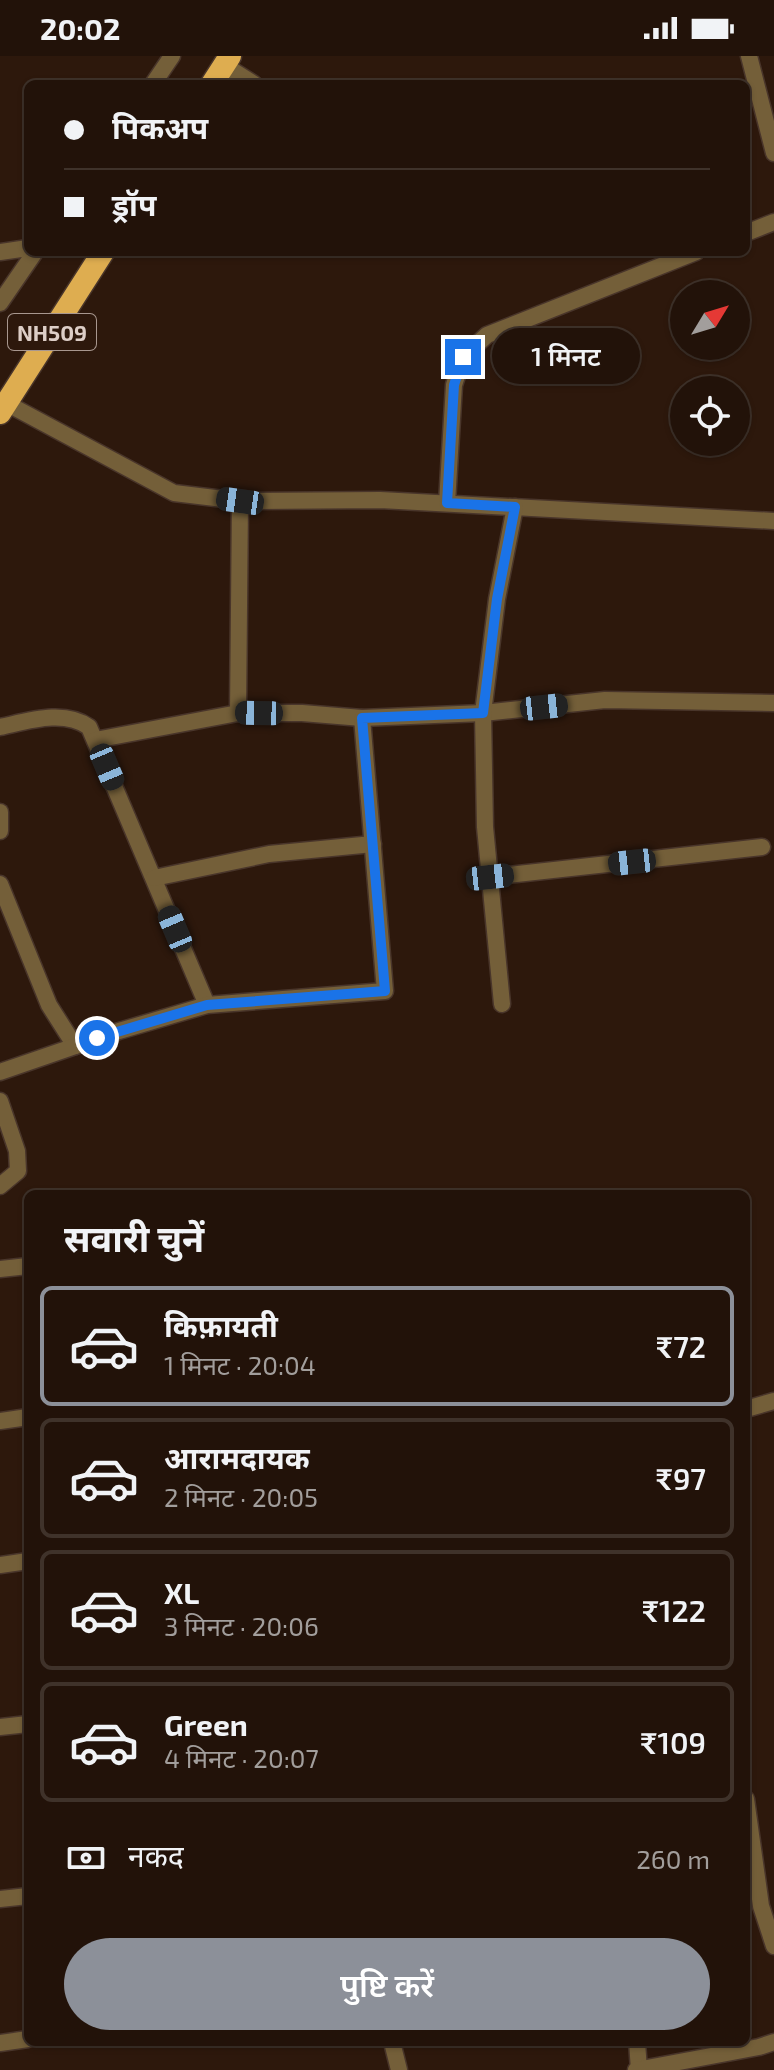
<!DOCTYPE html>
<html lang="hi">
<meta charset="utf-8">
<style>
:root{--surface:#221209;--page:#2e2017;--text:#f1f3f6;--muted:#a29e9c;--line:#3f322a;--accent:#8c9099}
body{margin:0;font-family:"Exo 2","Noto Sans Devanagari",sans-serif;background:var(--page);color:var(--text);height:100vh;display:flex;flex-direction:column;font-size:30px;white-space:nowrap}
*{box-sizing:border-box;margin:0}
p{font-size:26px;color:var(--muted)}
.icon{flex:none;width:44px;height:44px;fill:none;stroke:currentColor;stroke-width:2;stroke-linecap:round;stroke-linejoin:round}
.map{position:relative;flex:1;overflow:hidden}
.panel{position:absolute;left:24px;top:1134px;width:726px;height:856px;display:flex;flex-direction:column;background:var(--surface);border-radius:12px;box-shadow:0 2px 6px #0004,0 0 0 2px var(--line)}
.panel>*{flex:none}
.banner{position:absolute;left:24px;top:24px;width:726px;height:176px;border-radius:12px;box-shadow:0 2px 6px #0004,0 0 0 2px var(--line);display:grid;align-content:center;height:176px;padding:0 40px;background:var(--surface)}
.needle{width:52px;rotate:52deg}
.controls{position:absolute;left:670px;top:224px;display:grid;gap:16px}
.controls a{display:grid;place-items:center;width:80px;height:80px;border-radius:50%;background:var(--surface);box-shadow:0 2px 6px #0004,0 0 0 2px var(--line);font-size:40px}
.end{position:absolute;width:36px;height:36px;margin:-18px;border:10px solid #1a73e8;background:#fff;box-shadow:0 0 0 4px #fff}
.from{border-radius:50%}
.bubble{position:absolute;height:56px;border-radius:28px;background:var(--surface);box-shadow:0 2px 6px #0004,0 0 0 2px var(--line);font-size:26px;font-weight:600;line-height:56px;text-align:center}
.car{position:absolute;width:24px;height:48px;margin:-24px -12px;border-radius:10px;box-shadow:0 0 6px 2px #0007;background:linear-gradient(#222 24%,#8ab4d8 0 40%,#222 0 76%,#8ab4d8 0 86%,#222 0)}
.banner b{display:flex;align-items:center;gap:28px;height:76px;font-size:30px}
.banner b+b{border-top:2px solid var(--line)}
.banner i{width:20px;height:20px;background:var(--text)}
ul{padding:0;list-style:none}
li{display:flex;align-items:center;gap:24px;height:120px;margin:0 16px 12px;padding:0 24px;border:4px solid var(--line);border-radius:12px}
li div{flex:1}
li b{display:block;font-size:30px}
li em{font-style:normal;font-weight:600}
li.selected{border-color:var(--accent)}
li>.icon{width:72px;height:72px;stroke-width:1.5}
h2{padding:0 40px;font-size:36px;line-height:96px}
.pay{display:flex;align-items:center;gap:20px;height:88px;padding:0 40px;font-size:30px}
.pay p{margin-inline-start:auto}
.action{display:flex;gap:16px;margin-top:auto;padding:16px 40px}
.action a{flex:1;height:92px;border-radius:48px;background:var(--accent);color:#fff;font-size:32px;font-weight:600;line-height:92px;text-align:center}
.status{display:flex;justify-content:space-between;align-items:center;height:56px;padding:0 40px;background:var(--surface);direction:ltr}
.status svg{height:22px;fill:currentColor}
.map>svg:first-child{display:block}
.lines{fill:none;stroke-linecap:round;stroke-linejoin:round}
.minor-casing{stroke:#49352a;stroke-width:19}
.trunk-casing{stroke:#49352a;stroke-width:25}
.minor{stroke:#745f39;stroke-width:16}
.trunk{stroke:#dead50;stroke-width:22}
.route{stroke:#1a73e8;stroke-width:10}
.labels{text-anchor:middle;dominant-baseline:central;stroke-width:6;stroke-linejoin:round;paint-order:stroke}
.shield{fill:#2d180c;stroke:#a8978f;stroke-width:2}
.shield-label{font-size:22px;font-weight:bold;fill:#ddcec7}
</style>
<div class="status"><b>20:02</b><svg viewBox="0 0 49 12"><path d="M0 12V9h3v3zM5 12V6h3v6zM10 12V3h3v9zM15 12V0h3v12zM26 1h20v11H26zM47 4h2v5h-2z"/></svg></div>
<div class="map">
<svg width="774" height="2014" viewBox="0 0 774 2014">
<rect width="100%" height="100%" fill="#2d180c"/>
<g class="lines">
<defs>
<g id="minor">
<path d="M749,0L774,97"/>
<path d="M224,9L254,28"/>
<path d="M153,28L172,0"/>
<path d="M746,177L774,166"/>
<path d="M0,196L28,192"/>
<path d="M0,247L35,196"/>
<path d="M6,347L174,437L240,445L380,444L774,465"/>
<path d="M447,447L454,329L463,301L487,279L696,196"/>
<path d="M238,657L240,445"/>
<path d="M0,671C28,665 64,653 89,671L207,949"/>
<path d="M95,684L238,657H302L362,662L483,657L605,644L774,647"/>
<path d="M0,756V775"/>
<path d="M490,821L762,791"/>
<path d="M154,822L269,798L373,788"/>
<path d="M0,828L49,949L75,990"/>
<path d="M502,948L485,771L483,657L497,543L515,451"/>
<path d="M0,1016L119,975L207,949L385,935L362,662"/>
<path d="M0,1045L17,1095L18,1115L0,1130"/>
<path d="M0,1213L28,1210"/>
<path d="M746,1353L774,1345"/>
<path d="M0,1365L28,1361"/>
<path d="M0,1509L28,1505"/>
<path d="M0,1671L28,1668"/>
<path d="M746,1743L761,1850L774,1890"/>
<path d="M0,1843L28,1840"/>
<path d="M392,1986L399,2014"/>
<path d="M637,1986L639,2014"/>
<path d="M0,1987L28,1983"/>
<path d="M636,2014L759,1991L774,1986"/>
</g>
<g id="trunk">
<path d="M212,28L230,0"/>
<path d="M0,357L103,196"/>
</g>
</defs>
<!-- minor casing -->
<use href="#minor" class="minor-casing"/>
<!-- trunk casing -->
<use href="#trunk" class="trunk-casing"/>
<!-- minor -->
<use href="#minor" class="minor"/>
<!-- trunk -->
<use href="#trunk" class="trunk"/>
</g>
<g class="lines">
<!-- route -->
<path class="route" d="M97,982L207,949L385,935L362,662L483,657L497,543L515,451L447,447L454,329L463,301"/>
</g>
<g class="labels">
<!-- shield labels -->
<rect class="shield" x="8" y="258" width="88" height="36" rx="6"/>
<g class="shield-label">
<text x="52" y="276">NH509</text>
</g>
</g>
</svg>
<div class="controls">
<a><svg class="needle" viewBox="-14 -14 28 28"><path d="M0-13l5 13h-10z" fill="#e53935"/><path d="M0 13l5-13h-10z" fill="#a29e9c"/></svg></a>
<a><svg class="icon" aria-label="locate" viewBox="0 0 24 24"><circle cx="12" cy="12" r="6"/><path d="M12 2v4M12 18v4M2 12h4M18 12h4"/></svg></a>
</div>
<i class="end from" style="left:97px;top:982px"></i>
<i class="end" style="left:463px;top:301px"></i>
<div class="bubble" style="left:492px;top:272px;width:148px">1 मिनट</div>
<i class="car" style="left:240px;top:445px;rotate:278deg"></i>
<i class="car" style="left:544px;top:651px;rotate:84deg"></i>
<i class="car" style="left:259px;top:657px;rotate:271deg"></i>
<i class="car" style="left:107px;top:711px;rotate:157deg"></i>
<i class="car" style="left:632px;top:806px;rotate:264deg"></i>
<i class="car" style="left:490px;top:821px;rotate:84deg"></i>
<i class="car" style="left:175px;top:873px;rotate:337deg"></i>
<div class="banner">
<b><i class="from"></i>पिकअप</b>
<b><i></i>ड्रॉप</b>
</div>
<section class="panel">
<h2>सवारी चुनें</h2>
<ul>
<li class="selected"><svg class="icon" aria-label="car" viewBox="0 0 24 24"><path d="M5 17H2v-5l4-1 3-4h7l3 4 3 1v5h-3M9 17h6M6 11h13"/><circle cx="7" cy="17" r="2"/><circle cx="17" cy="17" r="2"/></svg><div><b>किफ़ायती</b><p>1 मिनट · 20:04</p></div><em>₹72</em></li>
<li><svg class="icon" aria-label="car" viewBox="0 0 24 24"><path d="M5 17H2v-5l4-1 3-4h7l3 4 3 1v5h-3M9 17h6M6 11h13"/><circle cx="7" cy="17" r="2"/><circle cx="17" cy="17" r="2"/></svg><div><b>आरामदायक</b><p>2 मिनट · 20:05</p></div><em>₹97</em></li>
<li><svg class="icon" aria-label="car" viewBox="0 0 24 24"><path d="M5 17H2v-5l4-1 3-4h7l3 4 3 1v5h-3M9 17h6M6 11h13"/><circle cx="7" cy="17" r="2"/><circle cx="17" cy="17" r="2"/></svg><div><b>XL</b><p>3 मिनट · 20:06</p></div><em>₹122</em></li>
<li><svg class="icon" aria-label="car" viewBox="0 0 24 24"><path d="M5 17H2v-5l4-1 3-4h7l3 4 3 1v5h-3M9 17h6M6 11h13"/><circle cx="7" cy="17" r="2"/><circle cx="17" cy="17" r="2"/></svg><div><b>Green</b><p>4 मिनट · 20:07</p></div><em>₹109</em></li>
</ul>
<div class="pay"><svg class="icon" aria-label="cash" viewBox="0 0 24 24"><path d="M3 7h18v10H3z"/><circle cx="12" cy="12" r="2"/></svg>नकद<p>260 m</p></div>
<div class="action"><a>पुष्टि करें</a></div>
</section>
</div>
